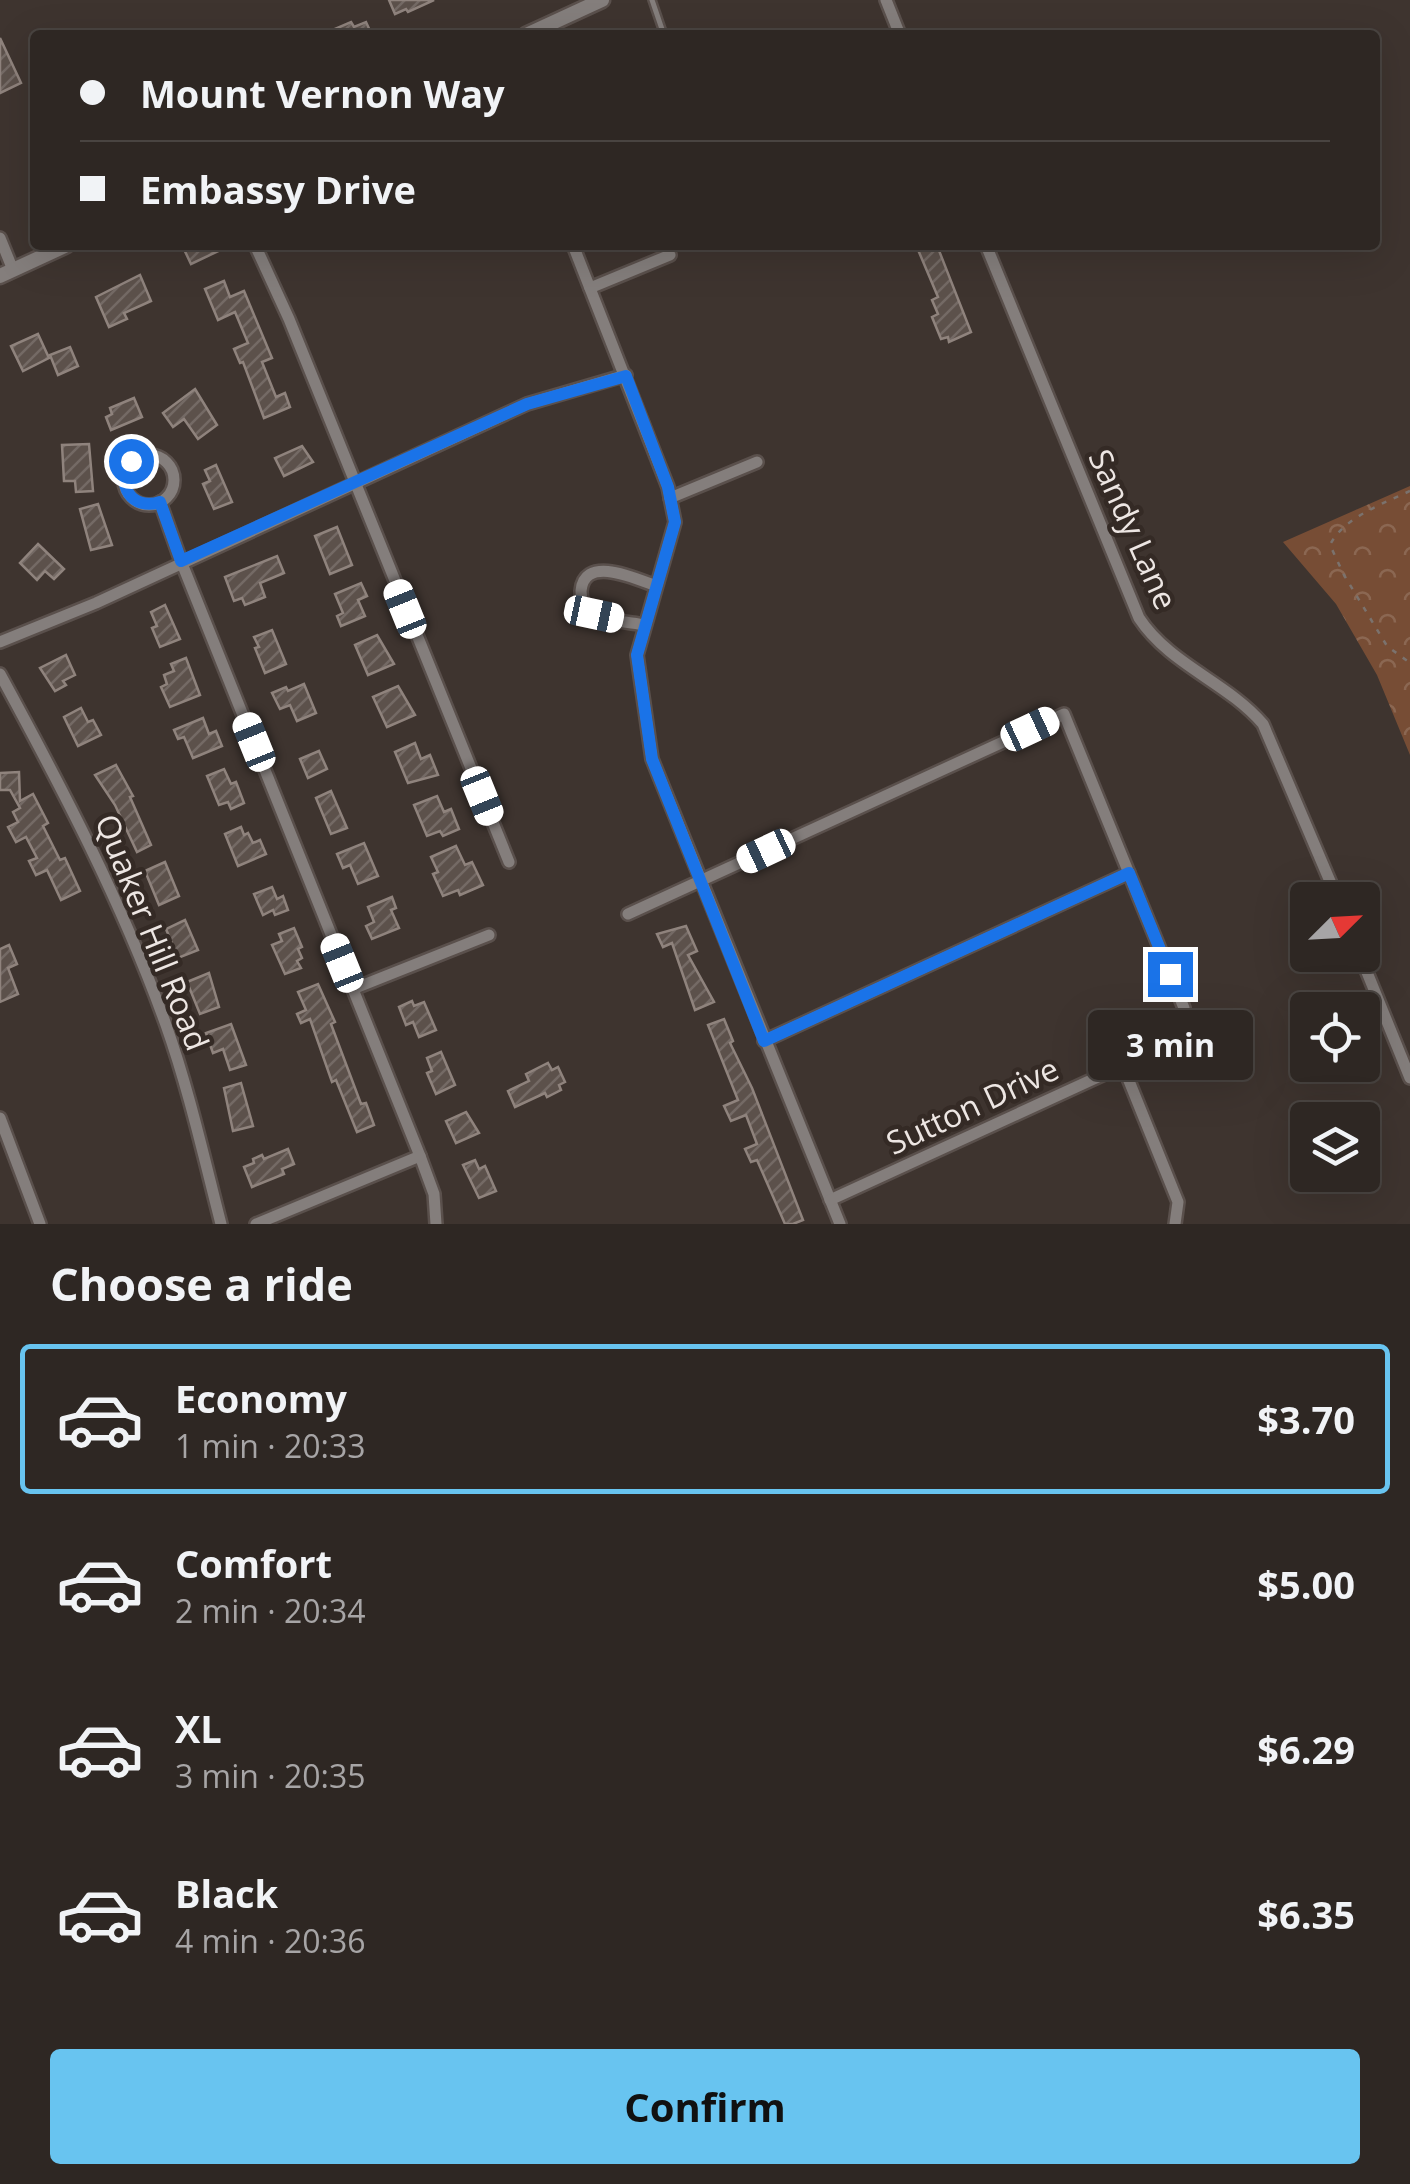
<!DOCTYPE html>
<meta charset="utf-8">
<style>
:root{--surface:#2e2723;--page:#362f2b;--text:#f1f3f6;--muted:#a7a5a6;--line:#494441;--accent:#68c4f0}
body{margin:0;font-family:"Open Sans",sans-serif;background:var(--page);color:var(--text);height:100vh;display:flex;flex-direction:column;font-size:38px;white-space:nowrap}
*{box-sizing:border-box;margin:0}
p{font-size:32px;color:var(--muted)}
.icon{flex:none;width:55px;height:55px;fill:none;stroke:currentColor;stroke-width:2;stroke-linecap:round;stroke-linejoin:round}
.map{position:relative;height:1224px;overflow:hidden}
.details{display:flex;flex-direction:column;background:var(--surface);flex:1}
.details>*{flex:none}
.hud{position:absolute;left:30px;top:30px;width:1350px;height:220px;border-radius:10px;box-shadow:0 10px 40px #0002,0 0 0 2px var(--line);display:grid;align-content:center;height:220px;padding:0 50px;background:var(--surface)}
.needle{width:65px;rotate:66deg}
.fabs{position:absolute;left:1290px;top:882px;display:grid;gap:20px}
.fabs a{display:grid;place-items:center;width:90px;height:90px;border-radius:10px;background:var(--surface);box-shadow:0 10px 40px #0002,0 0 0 2px var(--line);font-size:50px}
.end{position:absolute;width:45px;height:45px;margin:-22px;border:12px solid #1a73e8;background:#fff;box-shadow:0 0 0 5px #fff}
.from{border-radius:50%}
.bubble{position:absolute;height:70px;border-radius:10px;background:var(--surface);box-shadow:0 10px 40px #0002,0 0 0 2px var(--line);font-size:32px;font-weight:700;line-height:70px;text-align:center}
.car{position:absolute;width:30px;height:60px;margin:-30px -15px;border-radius:12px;box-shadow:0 0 8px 2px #0007;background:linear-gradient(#fff 24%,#345 0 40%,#fff 0 76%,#345 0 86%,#fff 0)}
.hud b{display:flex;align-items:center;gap:35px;height:95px;font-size:38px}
.hud b+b{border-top:2px solid var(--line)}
.hud i{width:25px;height:25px;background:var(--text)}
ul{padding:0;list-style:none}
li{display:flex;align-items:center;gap:30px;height:150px;margin:0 20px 15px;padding:0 30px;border:5px solid transparent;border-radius:10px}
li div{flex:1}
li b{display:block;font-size:38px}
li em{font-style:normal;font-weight:700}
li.current{border-color:var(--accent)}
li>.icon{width:90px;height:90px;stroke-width:1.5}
h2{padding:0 50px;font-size:45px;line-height:120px}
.button{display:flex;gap:20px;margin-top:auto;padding:20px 50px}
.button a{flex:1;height:115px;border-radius:10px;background:var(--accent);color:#111;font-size:40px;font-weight:700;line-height:115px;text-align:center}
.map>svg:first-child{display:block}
.park{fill:url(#park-crowns)}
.building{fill:url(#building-hatch);stroke:#8f837d;stroke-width:2.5}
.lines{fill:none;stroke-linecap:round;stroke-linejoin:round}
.service-casing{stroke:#5a504c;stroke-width:10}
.minor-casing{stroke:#5a504c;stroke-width:16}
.tertiary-casing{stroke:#5a504c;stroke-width:19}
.path{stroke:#7b726d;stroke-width:2.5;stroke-dasharray:5 8;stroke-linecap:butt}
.service{stroke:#847e7c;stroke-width:5}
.minor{stroke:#847e7c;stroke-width:11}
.tertiary{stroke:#847e7c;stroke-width:14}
.route{stroke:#1a73e8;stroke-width:12}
.labels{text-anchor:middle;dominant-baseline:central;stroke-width:9;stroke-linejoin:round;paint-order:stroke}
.street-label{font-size:32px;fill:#ede6e3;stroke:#342a25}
</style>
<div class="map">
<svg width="1410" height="1224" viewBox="0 0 1410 1224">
<defs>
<pattern id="park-crowns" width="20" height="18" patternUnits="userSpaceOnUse" patternTransform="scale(2.5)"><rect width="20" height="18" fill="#774d35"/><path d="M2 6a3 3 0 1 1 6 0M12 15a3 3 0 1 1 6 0" fill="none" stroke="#8b6752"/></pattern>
<pattern id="building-hatch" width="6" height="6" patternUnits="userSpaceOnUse" patternTransform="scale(2.5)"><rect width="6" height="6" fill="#5c514b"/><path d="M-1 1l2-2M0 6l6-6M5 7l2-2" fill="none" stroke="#746a65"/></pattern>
</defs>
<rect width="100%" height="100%" fill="#3e342f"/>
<!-- park -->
<path class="park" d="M1410,486V755L1377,675L1336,604L1283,542Z"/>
<!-- building -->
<g class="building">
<path d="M389,0H434L408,12L406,9L395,14Z"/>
<path d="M351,22L354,27L366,22L372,35H321Z"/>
<path d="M0,38L21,83L0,93Z"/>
<path d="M182,245H231L191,264Z"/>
<path d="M916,245L938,248L971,332L949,342L948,337L941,339L932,317L938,314L932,300L938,297Z"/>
<path d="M140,275L151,301L124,313L127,319L109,327L96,297Z"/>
<path d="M224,281L230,297L244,291L272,358L262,362L276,397L285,393L290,407L264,418L243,362L240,363L234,349L248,343L235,312L218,320L205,289Z"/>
<path d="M38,334L49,358L23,371L11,346Z"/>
<path d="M70,347L78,366L58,375L50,355Z"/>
<path d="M195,389L217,425L198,439L184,419L173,427L163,413Z"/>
<path d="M134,398L142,417L111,430L106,417L112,414L110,408Z"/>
<path d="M89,444L93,491L76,492L75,481H64L62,445Z"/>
<path d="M302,446L313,462L284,476L275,458Z"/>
<path d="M216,465L232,502L214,509L203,484L210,481L205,470Z"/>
<path d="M98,504L112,545L91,550L80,509Z"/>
<path d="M337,527L352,565L330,574L315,536Z"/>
<path d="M38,544L64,569L54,579L45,571L37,580L20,563Z"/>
<path d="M277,556L284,573L260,583L265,597L245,605L242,598L234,601L225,577Z"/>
<path d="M361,583L367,596L358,600L365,616L341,626L337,616L343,613L335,594Z"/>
<path d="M165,605L180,639L160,647L152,628L157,626L151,612Z"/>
<path d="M272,630L286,664L265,673L255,648L259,647L254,637Z"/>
<path d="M377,635L394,664L368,675L355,645Z"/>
<path d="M66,655L75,675L63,681L66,685L55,691L40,668Z"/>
<path d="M186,658L200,695L170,707L161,687L167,684L164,675L174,671L171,664Z"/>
<path d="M304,684L316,713L297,721L290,705L280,709L272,693L286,687L288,691Z"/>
<path d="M398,686L415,715L387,727L373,697Z"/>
<path d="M81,708L88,722L93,720L101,735L78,746L64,717Z"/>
<path d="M203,718L209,734L216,731L222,746L193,758L184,737L178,739L174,730Z"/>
<path d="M415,743L421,759L430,755L438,775L408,783L395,752Z"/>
<path d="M319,751L327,769L308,778L300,759Z"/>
<path d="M116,765L133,796L130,797L151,845L137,852L115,805L95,775Z"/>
<path d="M224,769L231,784L236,782L244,803L231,809L228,802L219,805L207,776Z"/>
<path d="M19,772L20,801L33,794L48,823L43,826L60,860L65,858L80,891L61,900L47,870L36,875L29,861L37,858L26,837L16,842L8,827L18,822L13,812L20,808L10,790H0V773Z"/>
<path d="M331,791L347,828L331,834L316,798Z"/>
<path d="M437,796L444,812L451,809L459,829L443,836L440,831L427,836L414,805Z"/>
<path d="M241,827L244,835L248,833L253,843L260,840L266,854L238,866L225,834Z"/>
<path d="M364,843L378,876L358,884L350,865L343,868L337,854Z"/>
<path d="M456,846L465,865L472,862L483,885L460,895L458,890L443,896L433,874L438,872L431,857Z"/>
<path d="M165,862L179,896L159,905L145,871Z"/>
<path d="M272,887L277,899L283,896L288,910L275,915L273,910L263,915L254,894Z"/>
<path d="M392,897L396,908L391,910L399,928L372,939L366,926L374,922L368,907Z"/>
<path d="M185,920L198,950L178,958L166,929Z"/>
<path d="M686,926L697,951L688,955L714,1002L695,1010L672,943L663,947L657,934Z"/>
<path d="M294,928L302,947L298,949L302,958L297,961L301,968L285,974L272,945L282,941L279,934Z"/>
<path d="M9,945L17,964L8,968L18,994L0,1002V949Z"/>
<path d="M209,973L219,1007L200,1014L187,982Z"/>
<path d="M318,984L335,1022L331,1024L361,1104L366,1103L374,1125L357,1132L336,1080L332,1082L310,1019L301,1023L297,1014L306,1010L298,992Z"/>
<path d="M412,1001L414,1006L424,1002L436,1030L419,1037L413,1022L406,1025L399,1007Z"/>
<path d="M724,1019L733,1041L730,1043L752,1088L803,1220L793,1224H785L757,1160L751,1162L745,1149L757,1144L746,1115L731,1121L724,1106L738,1100L708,1025Z"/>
<path d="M231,1024L246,1065L230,1070L223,1049L213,1053L206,1033Z"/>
<path d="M441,1052L455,1085L436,1094L427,1073L432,1071L427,1058Z"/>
<path d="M548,1063L552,1070L558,1067L565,1082L559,1085L561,1090L547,1097L545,1093L515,1107L508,1091L529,1081L526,1074Z"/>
<path d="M241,1083L253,1126L233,1131L224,1088Z"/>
<path d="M466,1112L479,1133L456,1143L446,1121Z"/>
<path d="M288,1149L294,1164L282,1169L284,1174L252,1187L244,1167L254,1163L253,1159L262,1155L264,1159Z"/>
<path d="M475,1160L479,1169L485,1166L496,1191L479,1198L463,1165Z"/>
</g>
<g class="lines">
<defs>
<path id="service" d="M652,0L664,35"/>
<g id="minor">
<path d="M886,0L900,35"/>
<path d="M0,238L13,270"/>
<path d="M255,245L289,319L509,862"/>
<path d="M573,245L668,487L675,522L637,655L652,759L840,1224"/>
<path d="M986,245L1139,618C1170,665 1227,682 1263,724L1338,900"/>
<path d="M590,288L670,255"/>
<circle cx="149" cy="480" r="25"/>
<path d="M670,498L757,462"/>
<path d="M160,502L181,561L420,1156L434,1194L436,1224"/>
<path d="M645,625C629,622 604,621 591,612C584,607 581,599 581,591C584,554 637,579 656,586"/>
<path d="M0,642L96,603L527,404L626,375"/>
<path d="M0,674C62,788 122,902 166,1025C189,1090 204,1158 221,1224"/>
<path d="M628,914L1064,714L1184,1008V1026L1172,1043L830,1200"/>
<path d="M1360,955L1410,1078"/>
<path d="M353,989L489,935"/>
<path d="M764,1041L1129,873"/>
<path d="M1123,1066L1178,1202L1175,1224"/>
<path d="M0,1118L40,1224"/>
<path d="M256,1224L420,1156"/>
</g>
<g id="tertiary">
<path d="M526,35L602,0"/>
<path d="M0,276L67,245"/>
</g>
</defs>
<!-- service casing -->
<use href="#service" class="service-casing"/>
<!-- minor casing -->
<use href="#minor" class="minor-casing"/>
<!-- tertiary casing -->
<use href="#tertiary" class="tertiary-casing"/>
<!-- path -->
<path class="path" d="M1410,491C1384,503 1343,518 1330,545L1344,575L1387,646L1410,663"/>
<!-- service -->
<use href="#service" class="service"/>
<!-- minor -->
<use href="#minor" class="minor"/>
<!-- tertiary -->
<use href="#tertiary" class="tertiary"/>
</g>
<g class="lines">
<!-- route -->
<path class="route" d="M131,461C115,485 132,511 160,502L181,561L527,404L626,376L668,487L675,522L637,655L652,759L764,1041L1129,873L1170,974"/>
</g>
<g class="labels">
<!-- street labels -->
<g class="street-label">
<text transform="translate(1134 529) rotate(66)">Sandy Lane</text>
<text transform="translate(153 932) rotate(68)">Quaker Hill Road</text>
<text transform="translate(972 1105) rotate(-25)">Sutton Drive</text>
</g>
</g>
</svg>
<div class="fabs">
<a><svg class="needle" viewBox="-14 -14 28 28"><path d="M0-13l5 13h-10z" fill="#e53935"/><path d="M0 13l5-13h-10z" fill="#a7a5a6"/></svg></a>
<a><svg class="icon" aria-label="locate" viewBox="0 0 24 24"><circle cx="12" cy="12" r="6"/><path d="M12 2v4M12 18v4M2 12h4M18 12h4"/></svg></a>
<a><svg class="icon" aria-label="layers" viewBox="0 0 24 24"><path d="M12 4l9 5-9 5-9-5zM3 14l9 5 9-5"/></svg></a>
</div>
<i class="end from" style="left:131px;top:461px"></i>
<i class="end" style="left:1170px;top:974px"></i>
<div class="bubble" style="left:1088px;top:1010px;width:165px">3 min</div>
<i class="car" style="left:405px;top:609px;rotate:338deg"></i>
<i class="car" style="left:594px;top:614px;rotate:102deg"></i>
<i class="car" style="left:1030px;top:729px;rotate:65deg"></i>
<i class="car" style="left:254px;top:742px;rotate:338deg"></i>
<i class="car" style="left:482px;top:796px;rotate:158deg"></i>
<i class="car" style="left:766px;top:851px;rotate:245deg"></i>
<i class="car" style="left:342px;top:963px;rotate:338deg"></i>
<div class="hud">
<b><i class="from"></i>Mount Vernon Way</b>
<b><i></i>Embassy Drive</b>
</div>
</div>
<section class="details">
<h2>Choose a ride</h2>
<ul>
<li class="current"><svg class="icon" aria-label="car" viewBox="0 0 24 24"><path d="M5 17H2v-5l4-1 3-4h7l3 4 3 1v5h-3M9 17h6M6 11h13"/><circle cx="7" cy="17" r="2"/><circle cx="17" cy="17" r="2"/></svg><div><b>Economy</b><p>1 min · 20:33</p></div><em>$3.70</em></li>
<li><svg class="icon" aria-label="car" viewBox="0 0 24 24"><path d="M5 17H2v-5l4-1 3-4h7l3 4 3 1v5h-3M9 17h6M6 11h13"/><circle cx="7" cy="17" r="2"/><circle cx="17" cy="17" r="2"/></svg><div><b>Comfort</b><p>2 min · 20:34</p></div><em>$5.00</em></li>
<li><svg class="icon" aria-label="car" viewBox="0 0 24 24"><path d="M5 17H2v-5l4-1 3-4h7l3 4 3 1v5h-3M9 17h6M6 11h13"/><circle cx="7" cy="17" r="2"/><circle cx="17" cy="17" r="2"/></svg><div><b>XL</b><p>3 min · 20:35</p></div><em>$6.29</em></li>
<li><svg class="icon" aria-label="car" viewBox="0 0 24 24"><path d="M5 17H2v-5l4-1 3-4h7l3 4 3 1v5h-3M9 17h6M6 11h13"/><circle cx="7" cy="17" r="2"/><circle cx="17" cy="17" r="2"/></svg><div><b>Black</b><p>4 min · 20:36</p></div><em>$6.35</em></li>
</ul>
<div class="button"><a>Confirm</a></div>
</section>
